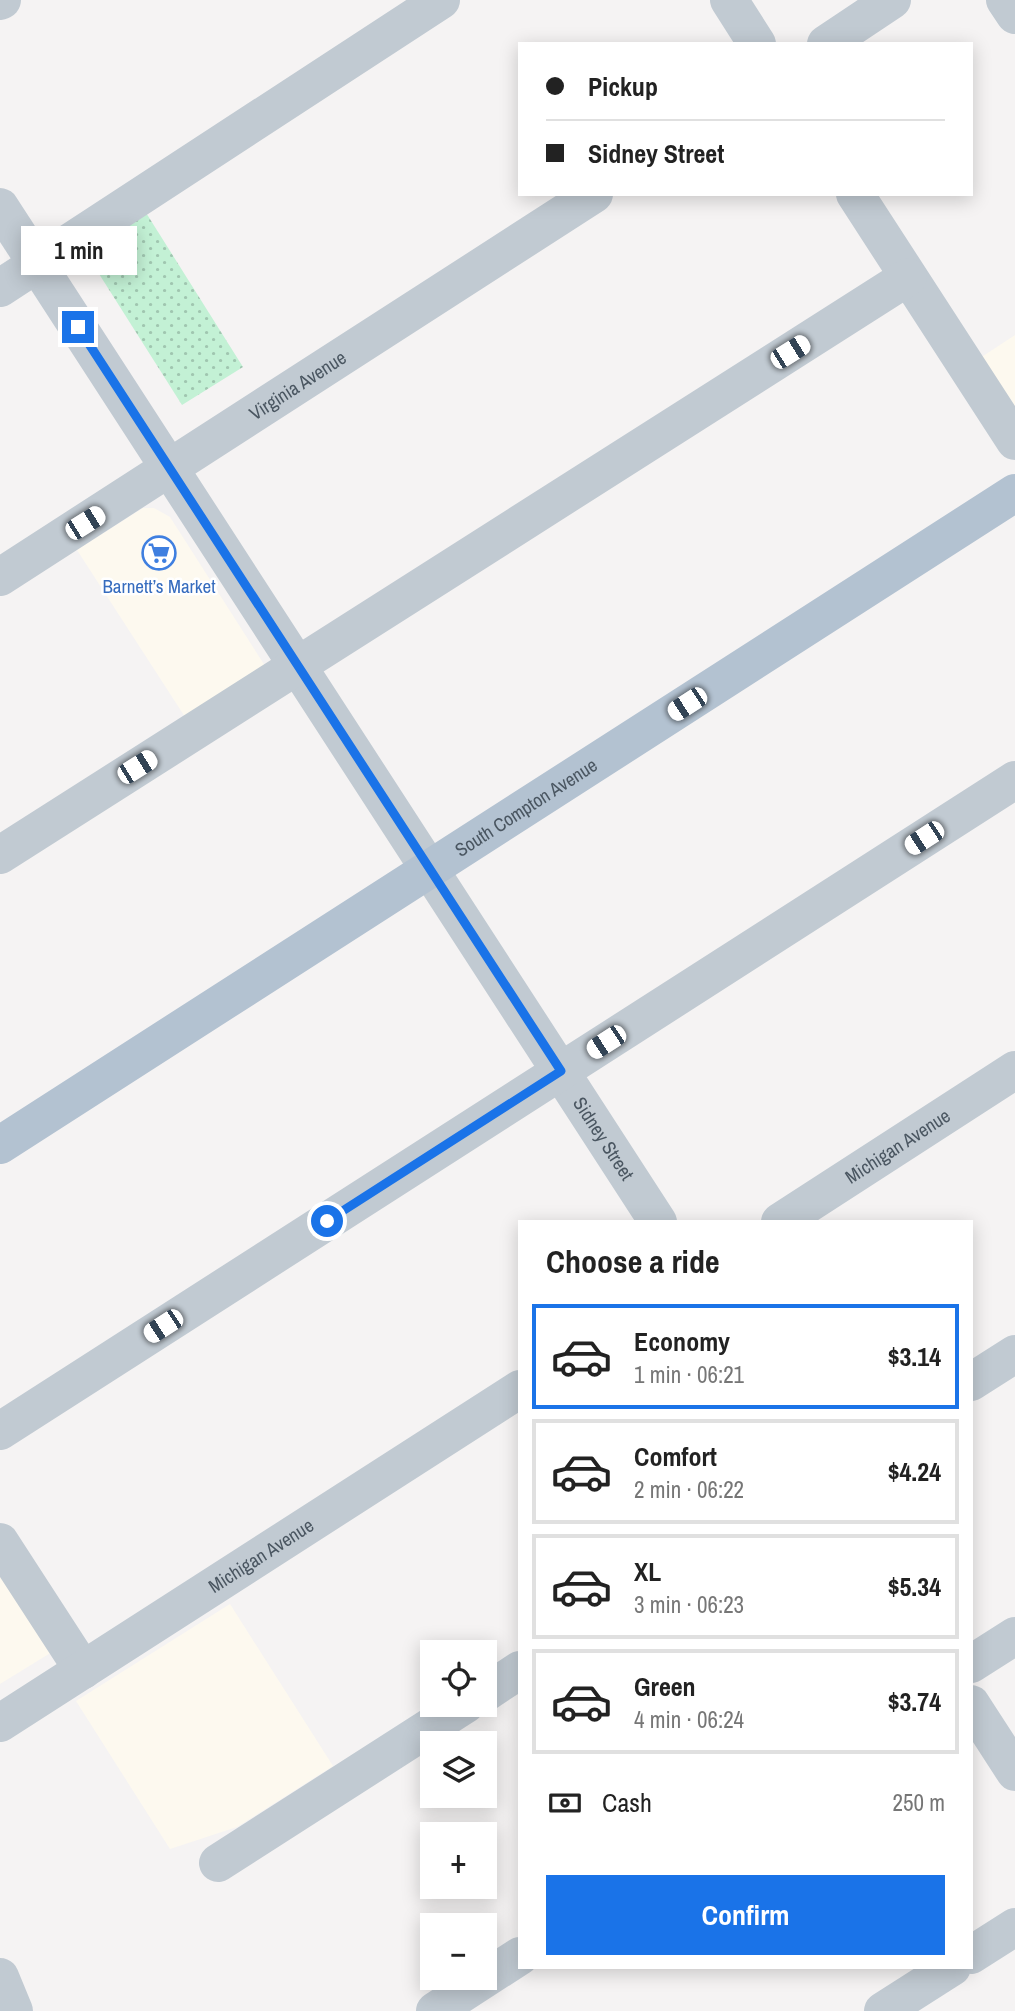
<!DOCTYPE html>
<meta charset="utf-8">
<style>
:root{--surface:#fff;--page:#f2f2f2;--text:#222;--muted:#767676;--line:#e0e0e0;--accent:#1a73e8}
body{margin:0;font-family:"Archivo Narrow",sans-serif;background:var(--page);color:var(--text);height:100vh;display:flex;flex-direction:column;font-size:26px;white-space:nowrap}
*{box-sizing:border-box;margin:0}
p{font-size:23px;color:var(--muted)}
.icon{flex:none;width:38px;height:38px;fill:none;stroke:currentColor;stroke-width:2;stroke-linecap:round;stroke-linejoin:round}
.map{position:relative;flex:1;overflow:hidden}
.sheet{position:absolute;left:518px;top:1220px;width:455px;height:749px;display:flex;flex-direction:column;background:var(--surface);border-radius:0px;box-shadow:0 4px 18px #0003}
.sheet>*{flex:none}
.banner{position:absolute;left:518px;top:42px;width:455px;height:154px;border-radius:0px;box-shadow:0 4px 18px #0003;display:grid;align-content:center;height:154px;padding:0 28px;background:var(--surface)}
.fabs{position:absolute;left:420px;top:1640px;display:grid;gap:14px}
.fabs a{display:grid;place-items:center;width:77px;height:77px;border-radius:0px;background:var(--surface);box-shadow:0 4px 18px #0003;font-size:35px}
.end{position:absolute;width:32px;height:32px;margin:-16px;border:9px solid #1a73e8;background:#fff;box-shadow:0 0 0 4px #fff}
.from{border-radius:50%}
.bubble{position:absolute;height:49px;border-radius:0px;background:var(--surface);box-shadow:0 4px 18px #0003;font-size:23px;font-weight:700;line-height:49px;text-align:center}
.car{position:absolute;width:21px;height:42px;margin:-21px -10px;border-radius:9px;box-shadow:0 0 5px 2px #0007;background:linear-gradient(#fff 24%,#345 0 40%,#fff 0 76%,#345 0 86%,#fff 0)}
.banner b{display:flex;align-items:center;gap:24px;height:66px;font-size:26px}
.banner b+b{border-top:2px solid var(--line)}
.banner i{width:18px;height:18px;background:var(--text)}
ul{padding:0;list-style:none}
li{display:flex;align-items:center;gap:21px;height:105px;margin:0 14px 10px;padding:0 14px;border:4px solid var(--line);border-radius:0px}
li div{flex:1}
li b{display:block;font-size:26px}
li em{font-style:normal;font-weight:700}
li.active{border-color:var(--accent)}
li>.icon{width:63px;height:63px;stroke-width:1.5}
h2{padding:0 28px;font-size:32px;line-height:84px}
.pay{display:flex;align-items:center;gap:18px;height:77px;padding:0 28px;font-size:26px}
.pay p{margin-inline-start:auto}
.action{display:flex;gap:14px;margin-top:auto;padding:14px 28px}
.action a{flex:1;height:80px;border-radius:0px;background:var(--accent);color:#fff;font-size:28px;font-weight:700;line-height:80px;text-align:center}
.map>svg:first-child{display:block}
.commercial{fill:#fdf9ef}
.park{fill:url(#park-dots)}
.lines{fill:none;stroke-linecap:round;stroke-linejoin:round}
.minor{stroke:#c1cad2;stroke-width:38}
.major{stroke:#b3c2d1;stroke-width:38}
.route{stroke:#1a73e8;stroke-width:9}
.labels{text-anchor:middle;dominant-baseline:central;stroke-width:5;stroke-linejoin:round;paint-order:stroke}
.street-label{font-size:19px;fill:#4a5661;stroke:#fff}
.shop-label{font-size:19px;fill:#366cbe;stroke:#fff}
</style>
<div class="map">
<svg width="1015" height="2011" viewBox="0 0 1015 2011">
<defs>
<pattern id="park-dots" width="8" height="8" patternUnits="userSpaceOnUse" patternTransform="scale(1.75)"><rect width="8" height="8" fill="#c3f1d5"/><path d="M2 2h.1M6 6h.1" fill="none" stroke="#a0c6b0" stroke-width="1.8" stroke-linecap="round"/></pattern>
</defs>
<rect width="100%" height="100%" fill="#f5f3f3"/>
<!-- commercial -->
<g class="commercial">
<path d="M1015,335V417L977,360Z"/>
<path d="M143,508H154L170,517L267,669L187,720L77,550Z"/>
<path d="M0,1570L57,1649L0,1684Z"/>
<path d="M230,1604L333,1766L237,1827L170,1849L76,1701Z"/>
</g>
<!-- park -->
<path class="park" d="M143,208L243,367L182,405L82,247Z"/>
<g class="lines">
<!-- minor -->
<g class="minor">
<path d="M729,0L757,44"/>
<path d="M1005,0L1015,15"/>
<path d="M0,1L2,0"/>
<path d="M826,44L892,0"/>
<path d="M855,194L1015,441"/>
<path id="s1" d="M0,207L658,1222"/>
<path d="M0,288L441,0"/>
<path id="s2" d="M0,577L594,194"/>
<path d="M0,855L908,277"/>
<path id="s3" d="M780,1222L1015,1070"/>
<path d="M971,1382L1015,1354"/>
<path d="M0,1431L1015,780"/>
<path d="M0,1542L83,1670"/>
<path d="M971,1664L1015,1636"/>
<path d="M485,1693L520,1670"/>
<path d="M971,1704L1015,1772"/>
<path id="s4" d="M0,1723L520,1389"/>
<path d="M218,1863L466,1704"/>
<path d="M971,1955L1015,1927"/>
<path d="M0,1977L14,2011"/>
<path d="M435,2011L520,1956"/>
<path d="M883,2011L952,1967"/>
</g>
<!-- major -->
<path class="major" id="s5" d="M0,1145L1015,493"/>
</g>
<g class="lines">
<!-- route -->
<path class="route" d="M78,327L561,1071L327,1221"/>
</g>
<!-- icons -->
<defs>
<symbol id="supermarket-ring" viewBox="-11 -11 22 22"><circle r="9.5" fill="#fff" stroke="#3f7fe0" stroke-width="1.5"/><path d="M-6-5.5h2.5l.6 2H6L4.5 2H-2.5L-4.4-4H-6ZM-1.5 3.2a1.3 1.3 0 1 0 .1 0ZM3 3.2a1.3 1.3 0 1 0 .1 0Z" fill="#3f7fe0"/></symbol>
</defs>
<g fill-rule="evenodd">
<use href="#supermarket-ring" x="140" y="534" width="38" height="38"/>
</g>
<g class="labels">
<!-- street labels -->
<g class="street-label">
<text stroke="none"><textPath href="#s2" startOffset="354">Virginia Avenue</textPath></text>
<text stroke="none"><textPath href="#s5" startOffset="625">South Compton Avenue</textPath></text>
<text stroke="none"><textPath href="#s1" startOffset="1110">Sidney Street</textPath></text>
<text stroke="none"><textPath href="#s3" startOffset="140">Michigan Avenue</textPath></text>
<text stroke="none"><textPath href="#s4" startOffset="310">Michigan Avenue</textPath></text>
</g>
<!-- shop labels -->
<g class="shop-label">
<text x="159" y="586">Barnett’s Market</text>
</g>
</g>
</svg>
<div class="fabs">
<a><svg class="icon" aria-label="locate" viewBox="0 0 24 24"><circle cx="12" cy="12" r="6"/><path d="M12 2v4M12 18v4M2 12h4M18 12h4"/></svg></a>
<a><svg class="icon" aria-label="layers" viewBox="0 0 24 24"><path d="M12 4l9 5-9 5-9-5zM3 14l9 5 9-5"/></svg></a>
<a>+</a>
<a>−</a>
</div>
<i class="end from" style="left:327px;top:1221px"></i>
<i class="end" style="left:78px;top:327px"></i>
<div class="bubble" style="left:21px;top:226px;width:116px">1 min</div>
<i class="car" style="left:790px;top:352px;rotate:58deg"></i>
<i class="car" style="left:85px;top:523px;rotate:58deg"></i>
<i class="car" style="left:687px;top:704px;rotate:237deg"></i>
<i class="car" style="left:137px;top:767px;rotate:58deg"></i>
<i class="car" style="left:924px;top:838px;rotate:237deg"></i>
<i class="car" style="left:606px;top:1042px;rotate:237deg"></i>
<i class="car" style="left:163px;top:1326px;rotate:237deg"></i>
<div class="banner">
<b><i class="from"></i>Pickup</b>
<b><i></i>Sidney Street</b>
</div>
<section class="sheet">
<h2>Choose a ride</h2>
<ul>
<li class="active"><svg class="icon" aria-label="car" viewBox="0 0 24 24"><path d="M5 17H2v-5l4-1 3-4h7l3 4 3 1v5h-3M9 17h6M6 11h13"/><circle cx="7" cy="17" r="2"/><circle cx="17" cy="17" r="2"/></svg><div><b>Economy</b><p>1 min · 06:21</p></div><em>$3.14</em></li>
<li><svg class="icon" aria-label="car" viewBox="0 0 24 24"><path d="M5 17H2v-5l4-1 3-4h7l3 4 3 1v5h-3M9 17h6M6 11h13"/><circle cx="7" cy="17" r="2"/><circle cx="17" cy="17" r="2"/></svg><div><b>Comfort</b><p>2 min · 06:22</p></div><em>$4.24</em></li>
<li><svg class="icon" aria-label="car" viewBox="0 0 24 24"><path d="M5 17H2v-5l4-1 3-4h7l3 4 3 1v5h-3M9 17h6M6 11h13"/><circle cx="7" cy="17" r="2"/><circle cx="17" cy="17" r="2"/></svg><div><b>XL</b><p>3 min · 06:23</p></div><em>$5.34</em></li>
<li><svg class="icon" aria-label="car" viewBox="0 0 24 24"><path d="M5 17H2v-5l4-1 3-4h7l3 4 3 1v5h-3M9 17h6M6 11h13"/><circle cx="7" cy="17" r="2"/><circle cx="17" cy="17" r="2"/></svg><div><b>Green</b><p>4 min · 06:24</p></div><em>$3.74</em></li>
</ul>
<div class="pay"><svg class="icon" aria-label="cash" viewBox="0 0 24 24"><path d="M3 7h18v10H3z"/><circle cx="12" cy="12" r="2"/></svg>Cash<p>250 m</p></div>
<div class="action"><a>Confirm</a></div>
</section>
</div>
